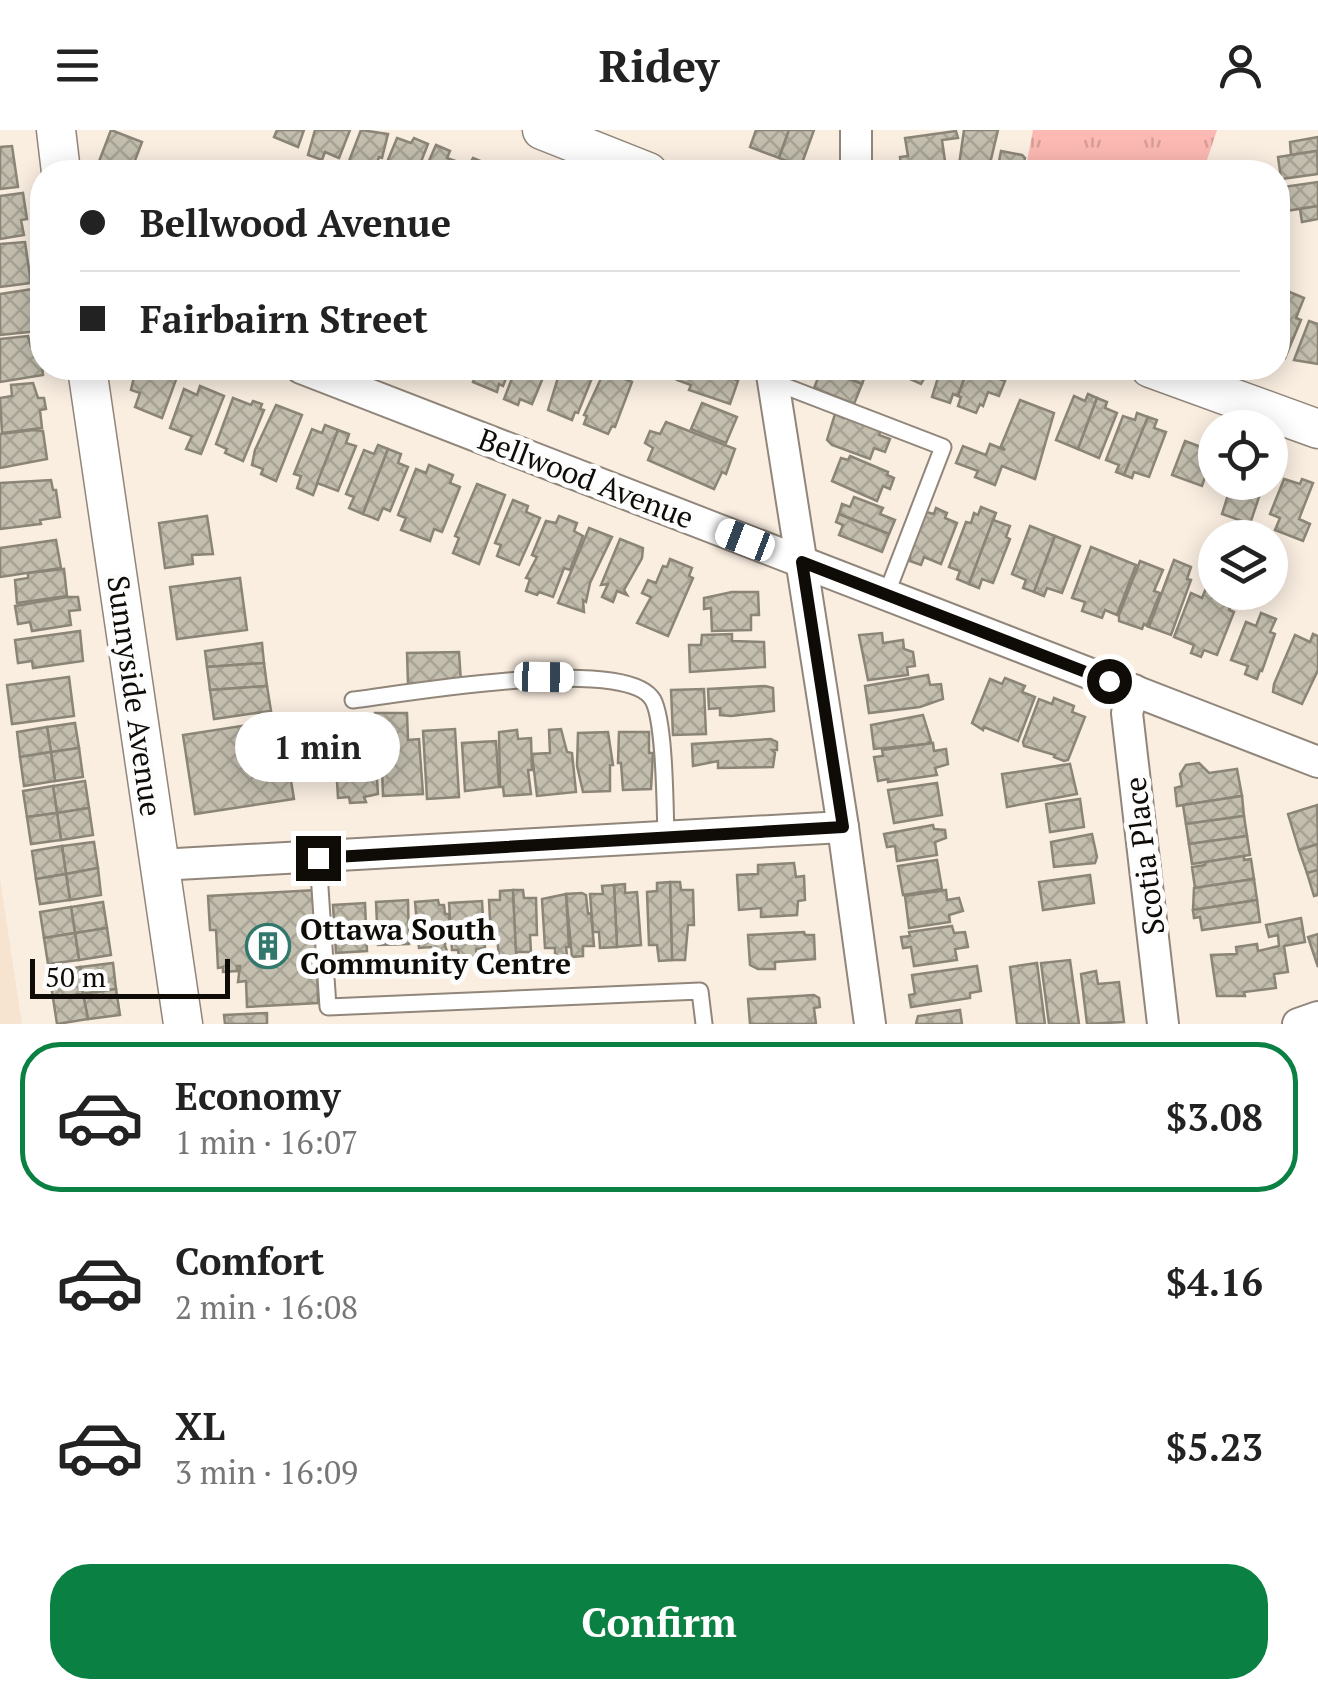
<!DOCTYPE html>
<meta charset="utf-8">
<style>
:root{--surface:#fff;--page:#f2f2f2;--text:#222;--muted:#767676;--line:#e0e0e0;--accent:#0b8043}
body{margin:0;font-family:"PT Serif",serif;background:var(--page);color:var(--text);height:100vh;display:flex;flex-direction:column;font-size:38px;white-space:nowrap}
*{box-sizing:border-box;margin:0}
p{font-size:32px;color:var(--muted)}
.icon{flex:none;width:55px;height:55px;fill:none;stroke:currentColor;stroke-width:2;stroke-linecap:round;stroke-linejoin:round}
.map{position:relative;height:894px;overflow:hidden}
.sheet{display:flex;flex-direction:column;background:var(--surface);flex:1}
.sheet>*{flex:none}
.guide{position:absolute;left:30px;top:30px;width:1260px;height:220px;border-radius:40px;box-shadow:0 5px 25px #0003;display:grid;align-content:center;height:220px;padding:0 50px;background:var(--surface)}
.tools{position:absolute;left:1198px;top:280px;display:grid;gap:20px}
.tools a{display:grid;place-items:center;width:90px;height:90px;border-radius:50%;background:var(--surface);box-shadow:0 5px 25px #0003;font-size:50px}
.scale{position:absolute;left:30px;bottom:25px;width:200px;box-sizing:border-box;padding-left:10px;border:5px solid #0f0b07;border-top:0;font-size:28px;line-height:35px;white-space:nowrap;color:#0f0b07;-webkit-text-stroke:8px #fdfdfd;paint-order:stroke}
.end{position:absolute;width:45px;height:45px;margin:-22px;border:12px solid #0f0b07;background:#fff;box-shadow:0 0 0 5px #fff}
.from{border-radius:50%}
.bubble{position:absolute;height:70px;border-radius:35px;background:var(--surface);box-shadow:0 5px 25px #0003;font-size:32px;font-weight:600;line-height:70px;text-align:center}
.car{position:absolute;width:30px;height:60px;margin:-30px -15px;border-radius:12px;box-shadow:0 0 8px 2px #0007;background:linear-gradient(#fff 24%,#345 0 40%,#fff 0 76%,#345 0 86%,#fff 0)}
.guide b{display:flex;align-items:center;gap:35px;height:95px;font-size:38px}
.guide b+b{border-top:2px solid var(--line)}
.guide i{width:25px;height:25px;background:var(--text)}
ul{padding:18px 0 0;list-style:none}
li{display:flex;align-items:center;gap:30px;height:150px;margin:0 20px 15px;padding:0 30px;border:5px solid transparent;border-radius:40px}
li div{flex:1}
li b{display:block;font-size:38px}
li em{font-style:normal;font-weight:600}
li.current{border-color:var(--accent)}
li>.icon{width:90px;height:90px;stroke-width:1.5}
.action{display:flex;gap:20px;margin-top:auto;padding:20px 50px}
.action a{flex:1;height:115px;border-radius:40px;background:var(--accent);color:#fff;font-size:40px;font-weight:600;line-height:115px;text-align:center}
header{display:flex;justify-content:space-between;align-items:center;height:130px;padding:0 50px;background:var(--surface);font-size:45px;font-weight:600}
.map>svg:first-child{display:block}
.built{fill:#f6e4d1}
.park{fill:url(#park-tufts)}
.building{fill:url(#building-cross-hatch);stroke:#8a8576;stroke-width:2.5}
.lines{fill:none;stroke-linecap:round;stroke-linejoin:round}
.service-casing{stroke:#91867a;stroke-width:19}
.minor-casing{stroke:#91867a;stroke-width:34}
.tertiary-casing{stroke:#91867a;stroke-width:41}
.service{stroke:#fff;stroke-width:15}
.minor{stroke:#fff;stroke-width:30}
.tertiary{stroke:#fff;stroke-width:38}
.route{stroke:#0f0b07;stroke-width:12}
.labels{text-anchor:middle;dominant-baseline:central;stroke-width:10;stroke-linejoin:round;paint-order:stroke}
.street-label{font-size:30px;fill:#0f0b07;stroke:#fdfdfd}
.poi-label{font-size:30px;font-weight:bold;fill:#0f0b07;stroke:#fdfdfd;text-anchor:start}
</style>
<header><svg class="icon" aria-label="menu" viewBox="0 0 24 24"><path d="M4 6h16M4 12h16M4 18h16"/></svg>Ridey<svg class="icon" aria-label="person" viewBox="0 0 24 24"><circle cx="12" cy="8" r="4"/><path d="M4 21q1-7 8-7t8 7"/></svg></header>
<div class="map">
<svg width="1318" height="894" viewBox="0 0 1318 894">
<defs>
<pattern id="park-tufts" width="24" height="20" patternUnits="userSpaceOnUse" patternTransform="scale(2.5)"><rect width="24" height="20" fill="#fcb9b3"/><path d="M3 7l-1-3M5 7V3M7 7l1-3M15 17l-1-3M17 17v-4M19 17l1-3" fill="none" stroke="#d79e98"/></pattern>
<pattern id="building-cross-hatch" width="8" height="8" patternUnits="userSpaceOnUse" patternTransform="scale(2.5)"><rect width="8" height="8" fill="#c3beae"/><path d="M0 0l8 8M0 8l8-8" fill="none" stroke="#a6a294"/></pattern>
</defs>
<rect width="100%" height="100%" fill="#faeee1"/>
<!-- built -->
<path class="built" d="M0,748L22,894H0Z"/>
<!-- park -->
<path class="park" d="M1033,0H1217L1203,42H1025Z"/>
<!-- building -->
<g class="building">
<path d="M111,0L142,12L134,33L144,37L142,42H112L113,40L98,34Z"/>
<path d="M277,0H304L298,17L274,7Z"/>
<path d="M315,0H350L339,28L325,22L322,30L308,25Z"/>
<path d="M361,0L388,4L382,28L379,27L374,41L365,38L363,42H355L351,41L354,33L349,31Z"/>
<path d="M756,0H789L779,28L750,17Z"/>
<path d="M789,0H814L801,36L779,28Z"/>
<path d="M964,0H998L988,42H958Z"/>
<path d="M956,1L958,8L942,10L946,38L902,42L900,27L908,26L905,8Z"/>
<path d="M1318,7V30L1317,21L1291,25L1290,12Z"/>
<path d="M397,8L411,13L414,8L428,14L417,42H383Z"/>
<path d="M436,15L450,21L447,28L461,33L457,42H424Z"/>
<path d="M12,16L18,57L0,59V17Z"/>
<path d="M1001,21L1022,25L1025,28L1022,42H997Z"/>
<path d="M1317,21L1318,44L1281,49L1278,27Z"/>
<path d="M473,28L485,33L482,41L487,42H465Z"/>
<path d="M1318,52V76L1286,81L1283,57Z"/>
<path d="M23,63L27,89L21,90L24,105L0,109V66Z"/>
<path d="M1318,76V89L1302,92L1300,79Z"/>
<path d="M25,112L31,153L0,157V114Z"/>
<path d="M1280,158L1304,168L1296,188L1301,190L1285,228L1278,225Z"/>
<path d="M33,159L39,201L0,205V164Z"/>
<path d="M1309,191L1318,194V234L1294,230Z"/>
<path d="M28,206L31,217L40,216L43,245L0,252V209Z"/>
<path d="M136,238H165L164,241L177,247L162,288L135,277L140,263L131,260Z"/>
<path d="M474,238H510L503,256L499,254L497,262L473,252L476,245L471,243Z"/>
<path d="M516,238H547L532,274L520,269L518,275L504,269Z"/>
<path d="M561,238H596L578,283L575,282L572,290L548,280Z"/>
<path d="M606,238L620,241L618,246L632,252L615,297L612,296L608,304L584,294L587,286L584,285Z"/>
<path d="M681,238H710L738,251L730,274L689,260L691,255L677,250Z"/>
<path d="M822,238H868L862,254Z"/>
<path d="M822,238L862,254L854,274L814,258Z"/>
<path d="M893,238H930L921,254L892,241Z"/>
<path d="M941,238H968L958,266L953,264L950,273L932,267Z"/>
<path d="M968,238H998L994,247L1005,251L999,266L988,262L983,276L980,274L976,283L958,276L961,267L958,266Z"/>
<path d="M33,253L38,268H44L46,279L40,280L42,298L2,303L0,268L12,266L11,255Z"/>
<path d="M200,256L224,266L201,324L186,319L192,306L170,298L184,259L197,265Z"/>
<path d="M1088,264L1097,268L1078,319L1056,310L1074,266L1085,271Z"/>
<path d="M233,268L251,275L253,271L262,274L260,279L264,280L243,331L225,323L227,319L216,314Z"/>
<path d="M1097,268L1107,272L1105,278L1117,283L1099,328L1078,319Z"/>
<path d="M1020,270L1054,283L1035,349L1002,336L995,355L975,347L978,341L956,333L963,316L986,325L990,314L1005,320L1001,316Z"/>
<path d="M702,273L737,287L726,313L691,299Z"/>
<path d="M276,275L302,285L276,351L261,344L263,339L252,335L255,320Z"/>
<path d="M1137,283L1148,287L1124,345L1116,342L1119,335L1106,330L1123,286L1135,290Z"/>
<path d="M835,284L843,288L844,284L881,299L879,305L890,309L885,322L874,318L870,329L832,315L827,310Z"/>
<path d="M1148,287L1157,290L1154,298L1166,302L1149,347L1134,342L1132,348L1124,345Z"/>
<path d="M666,292L735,319L726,344L722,342L714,359L648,330L653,318L645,313L650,301L660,304Z"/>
<path d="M325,295L338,300L313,365L297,358L301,346L294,344L312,299L322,303Z"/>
<path d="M33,300L43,301L47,329L0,338V304Z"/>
<path d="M338,300L349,304L346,313L356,316L338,361L317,353Z"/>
<path d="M1185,311L1215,322V350L1205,347L1202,356L1172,345Z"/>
<path d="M378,315L388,319L363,384L349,378L354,367L346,364L364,320L374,324Z"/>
<path d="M388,319L401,324L398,333L408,337L390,381L383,378L378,390L363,384Z"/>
<path d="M850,326L888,342L887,345L894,348L890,359L883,356L877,371L832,351L841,328L848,330Z"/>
<path d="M429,335L453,345L450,353L460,357L442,402L434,399L430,411L401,400L406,388L398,385L416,339L426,343Z"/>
<path d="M1284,349L1300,354L1302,349L1313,353L1299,389L1310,394L1303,411L1275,400L1280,388L1270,384Z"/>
<path d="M51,350L53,360H56L60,387L40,390L41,394L0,399V353Z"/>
<path d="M1232,352H1264L1250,394L1222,384Z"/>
<path d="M477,354L505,365L479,434L453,423L459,408L455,406Z"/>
<path d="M854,367L883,378L880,384L895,390L889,404L839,384L842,374L850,377Z"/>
<path d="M513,370L528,376L526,382L540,388L519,435L497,426L501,415L495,413Z"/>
<path d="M981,377L996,383L969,454L957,449L960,441L949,437L966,392L971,393L974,383L978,385Z"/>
<path d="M936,378L947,383L945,388L957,393L941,434L924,427L921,435L910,431V422L926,382L934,384Z"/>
<path d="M839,384L889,404L882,422L839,405L843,395L836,392Z"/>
<path d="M207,386L213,424L192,425L193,434L165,438L159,393Z"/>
<path d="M559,386L577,393L574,401L583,406L570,440L564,438L553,467L539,462L537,465L526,461L530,449L526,448L537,427L532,425L546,391L556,393Z"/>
<path d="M993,390L1010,396L1006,407L1010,409L993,453L982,449L979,458L969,454Z"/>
<path d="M1030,396L1055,406L1034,462L1023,458L1026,450L1012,444Z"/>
<path d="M589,398L612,407L590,453L586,472L583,470L584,482L558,473Z"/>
<path d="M1055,406L1080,416L1062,463L1047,458L1044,466L1034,462Z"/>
<path d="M620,409L643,418L642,428L624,460L627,465L617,461L613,472L602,467L608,454L601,455Z"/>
<path d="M56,410L61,438L0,447V418Z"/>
<path d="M1091,417L1136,435L1117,485L1105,480L1102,488L1082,481L1085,472L1072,468Z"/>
<path d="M670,429L692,438L689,446L693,448L668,506L637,493L651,467L642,463L648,450L656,453L663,436L667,437Z"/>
<path d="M1174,430L1191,437L1187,449L1191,450L1171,505L1149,497Z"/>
<path d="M1140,431L1163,440L1154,461L1160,463L1147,496L1144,494L1142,499L1119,491V485Z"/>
<path d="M64,439L67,466L17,473L15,450L28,448V443Z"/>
<path d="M240,448L247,500L177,509L170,457Z"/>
<path d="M1207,456L1215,462L1234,467L1229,480L1234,482L1217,525L1204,520L1201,527L1191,523L1194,515L1174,507L1191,463L1202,468Z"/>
<path d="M732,462H758L759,485H751V500L712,501L711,478L704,479V468Z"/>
<path d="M67,467H78L80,480L69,481L71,495L32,501L30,492L18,494L15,476Z"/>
<path d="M1261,483L1276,489L1270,502L1275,504L1262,541L1260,540L1257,549L1245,544L1248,536L1231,530L1246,492L1256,496Z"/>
<path d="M80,501L83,531L33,538L32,531L18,533L15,510Z"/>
<path d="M882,503L883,513L903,510L904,519L913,522L915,536L907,537L908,545L868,550L859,505Z"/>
<path d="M732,504V511L764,512L765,537L690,542L689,515H701L702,505Z"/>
<path d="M1313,504L1318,506V540L1302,574L1273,562L1274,554L1295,505L1310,512Z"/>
<path d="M262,513L264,533L207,537L205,521Z"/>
<path d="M459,522L461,552L408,554L407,523Z"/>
<path d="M264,533L267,556L210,560L207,537Z"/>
<path d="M928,545L930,555L941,554L943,569L920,577L869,583L865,556Z"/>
<path d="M69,547L74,586L12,594L7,555Z"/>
<path d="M1005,548L1025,556L1022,562L1035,567L1018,611L984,597L983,600L972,593L990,549L1002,554Z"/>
<path d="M267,556L271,581L214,589L210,560Z"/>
<path d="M765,556L773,558L774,581L731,586L720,585V578L709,579L708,559Z"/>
<path d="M704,559L706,604L673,605L671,560Z"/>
<path d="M1054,568L1074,576L1072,582L1085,587L1068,630L1064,631L1054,627L1055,625L1024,616L1023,612L1039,569L1052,574Z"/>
<path d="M375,583H407L408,610L419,609L423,664L383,666L382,637H379V625L375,626Z"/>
<path d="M923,585L931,611L927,614L874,619L871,595Z"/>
<path d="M281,590L294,669L195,684L183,605Z"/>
<path d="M75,593L79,618L51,622L47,597Z"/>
<path d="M368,593L371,634H376L378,664L364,667L366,672L350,673L349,667L338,668L336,635L341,634V594Z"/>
<path d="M47,597L51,622L20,627L17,602Z"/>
<path d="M455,599L459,667L427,669L423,601Z"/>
<path d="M561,599L567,622L572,623L576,662L537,666L532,624L550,623L549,600Z"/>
<path d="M517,600L518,609L531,608L532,640H528L531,664L504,666L503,657H500L499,602Z"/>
<path d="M608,602L613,635H610V661L583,662L577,636L578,603Z"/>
<path d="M619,602H649V623H653L651,659L623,660L621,633H618Z"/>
<path d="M771,609L777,612V620H772L775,623L773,637L718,638V631L693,636L692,614Z"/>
<path d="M496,611L499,657L465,661L462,613Z"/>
<path d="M933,613L934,621L946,619L948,634L935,638L937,645L888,652V649L878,651L874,627L883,626L882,620Z"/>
<path d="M79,618L83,647L55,651L51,622Z"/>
<path d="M51,622L55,651L24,656L20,627Z"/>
<path d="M1199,633L1209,643L1237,639L1242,666L1177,676L1175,658L1182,656L1180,644L1186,635Z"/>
<path d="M1070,634L1077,664L1007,677L1002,644Z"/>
<path d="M85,651L89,678L57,683L53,656Z"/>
<path d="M937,653L942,685L894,693L888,660Z"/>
<path d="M53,656L57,683L27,687L23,661Z"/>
<path d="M1242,666L1244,686L1186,694L1183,675Z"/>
<path d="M1080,669L1084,697L1050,702L1046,674Z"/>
<path d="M1317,675L1318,714L1299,720L1288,684Z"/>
<path d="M89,678L93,705L61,710L57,683Z"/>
<path d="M57,683L61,710L31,714L27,687Z"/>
<path d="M1244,686L1247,706L1189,714L1186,694Z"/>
<path d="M933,695L934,699L945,700L946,708L935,712L937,725L897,731L895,716L887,717L884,704Z"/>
<path d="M1092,704L1097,727L1095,733L1054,737L1051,712Z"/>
<path d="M1247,706L1250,725L1192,734L1189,714Z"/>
<path d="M94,712L98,738L66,744L62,716Z"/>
<path d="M1318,714V740L1307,743L1299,720Z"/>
<path d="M62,716L66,744L36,749L32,721Z"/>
<path d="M1244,726V730L1251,729L1254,749L1195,758L1192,737L1205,735V732Z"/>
<path d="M937,730L942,759L903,765L898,736Z"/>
<path d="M794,733L796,747L804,746L805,770L798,771L797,785L761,787V778L739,780L737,745L758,744V735Z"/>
<path d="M98,738L101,765L70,770L66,744Z"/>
<path d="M1318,740V765L1314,766L1307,743Z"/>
<path d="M66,744L70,770L40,774L36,749Z"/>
<path d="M1090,745L1094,773L1043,780L1039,752Z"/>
<path d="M1254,749L1257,770L1193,780L1194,758Z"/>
<path d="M670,752H680L681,760H693L694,795H688L685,830H672Z"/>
<path d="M670,752L672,830L659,831L657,815H649L647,762L657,761V753Z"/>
<path d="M625,754V763L637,762L641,815L617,817L614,755Z"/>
<path d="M614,755L617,817L600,818L599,802H593L590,764H603L602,756Z"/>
<path d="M316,760L318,873L247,877L246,851L238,852L240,836H237V841L223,842V837L218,838L216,800H210L208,766Z"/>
<path d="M513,760L517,834L500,835L497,808H491L489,770H500V761Z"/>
<path d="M513,760H523L524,768H536L537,805H530L531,822H516Z"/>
<path d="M946,760L947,770L959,768L963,781L949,785L950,792L909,798L905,766Z"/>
<path d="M582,763L586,765L588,784L591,783L594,816H583V826L572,827L566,764Z"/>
<path d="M566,764L569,817H566L567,826H555V818H545L542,769Z"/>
<path d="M408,770L409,814L378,815L376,772Z"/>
<path d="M438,770L439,775H444L445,784H449L450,804L446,805L445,816L450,829L432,830L431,817L419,818L415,772Z"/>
<path d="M1257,770L1260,792L1202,800L1200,787L1194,788L1193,780Z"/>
<path d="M482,771L485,818L476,819L477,832L460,833L458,820H452L449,773Z"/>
<path d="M103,772L107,798L75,803L71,777Z"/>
<path d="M365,773L367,821L336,823L333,775Z"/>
<path d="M71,777L75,803L44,808L40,782Z"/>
<path d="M1301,788L1305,812L1284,816L1288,842L1274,844L1276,858L1244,862L1245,866H1217L1211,825L1237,824L1236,817L1257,814L1258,821L1279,816L1278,805L1269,807L1266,795Z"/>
<path d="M952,796L954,803L965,802L968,817L955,819L957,830L914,836L911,817L903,818L901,807L910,806L909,802Z"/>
<path d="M107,798L111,825L79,830L75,803Z"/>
<path d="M804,802L805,805H814L815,829L775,832V839H758L750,835L748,805Z"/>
<path d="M75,803L79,830L48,834L44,808Z"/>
<path d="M1318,804V837L1308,807Z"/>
<path d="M1070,830L1079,894H1049L1041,833Z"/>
<path d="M113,833L116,859L83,864L80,837Z"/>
<path d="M1037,833L1045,894H1017L1010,837Z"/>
<path d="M977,836L981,861L970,863V868L911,877L909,865L915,864L912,845Z"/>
<path d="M80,837L83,864L53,868L49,842Z"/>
<path d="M1096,841L1098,854L1119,852L1124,892L1087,894L1081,844Z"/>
<path d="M116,859L120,885L88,889L83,864Z"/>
<path d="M83,864L88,889L57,894L53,868Z"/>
<path d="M814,865L819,868L820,877L814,878L816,894H750L748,869Z"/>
<path d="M960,880L962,894H916L918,886Z"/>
<path d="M267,883V894H225L224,885Z"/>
</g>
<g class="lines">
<defs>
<g id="service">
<path d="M774,252L943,317L886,465"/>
<path d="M353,570C404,564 627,524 653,570C665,592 665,678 666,707"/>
<path d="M318,728L328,877L700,861L704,894"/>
</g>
<g id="minor">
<path d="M856,0V42"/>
<path d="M301,238L1318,632"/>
<path d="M771,238L843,697L870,894"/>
<path d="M1134,560L1127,583L1163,894"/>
<path d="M159,735L843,697"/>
<path d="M1298,894L1318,887"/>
</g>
<g id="tertiary">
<path d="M56,0L61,42"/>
<path d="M542,0L648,42"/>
<path d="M87,238L183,894"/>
<path d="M1150,238L1318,299"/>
</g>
</defs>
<!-- service casing -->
<use href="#service" class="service-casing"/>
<!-- minor casing -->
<use href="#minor" class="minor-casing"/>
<!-- tertiary casing -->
<use href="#tertiary" class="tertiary-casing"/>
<!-- service -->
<use href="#service" class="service"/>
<!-- minor -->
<use href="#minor" class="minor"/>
<!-- tertiary -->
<use href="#tertiary" class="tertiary"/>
</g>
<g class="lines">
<!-- route -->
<path class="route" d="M318,728L843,697L802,432L1109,551"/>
</g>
<!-- icons -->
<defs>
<symbol id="building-ring" viewBox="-11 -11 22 22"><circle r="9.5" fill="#fdfdfd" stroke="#32776c" stroke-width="1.5"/><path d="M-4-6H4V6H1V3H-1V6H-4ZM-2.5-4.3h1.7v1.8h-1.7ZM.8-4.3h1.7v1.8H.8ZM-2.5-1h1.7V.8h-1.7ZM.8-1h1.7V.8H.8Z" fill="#32776c"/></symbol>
</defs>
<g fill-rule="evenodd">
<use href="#building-ring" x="243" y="791" width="50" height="50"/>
</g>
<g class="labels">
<!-- street labels -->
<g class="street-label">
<text transform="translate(586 348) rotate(21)">Bellwood Avenue</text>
<text transform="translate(135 566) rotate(82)">Sunnyside Avenue</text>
<text transform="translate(1144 726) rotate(-97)">Scotia Place</text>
</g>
<!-- poi labels -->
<g class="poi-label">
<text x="300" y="799">Ottawa South<tspan x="300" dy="34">Community Centre</tspan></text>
</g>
</g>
</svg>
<div class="tools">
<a><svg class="icon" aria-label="locate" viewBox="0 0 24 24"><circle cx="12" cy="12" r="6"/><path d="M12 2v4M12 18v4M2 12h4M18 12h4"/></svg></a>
<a><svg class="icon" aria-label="layers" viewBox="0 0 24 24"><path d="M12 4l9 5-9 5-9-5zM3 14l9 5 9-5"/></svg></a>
</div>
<div class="scale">50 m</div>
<i class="end from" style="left:1109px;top:551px"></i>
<i class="end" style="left:318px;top:728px"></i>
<div class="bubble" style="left:235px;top:582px;width:165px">1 min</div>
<i class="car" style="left:745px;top:410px;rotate:291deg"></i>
<i class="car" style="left:544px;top:547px;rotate:91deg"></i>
<div class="guide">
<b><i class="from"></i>Bellwood Avenue</b>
<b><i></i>Fairbairn Street</b>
</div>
</div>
<section class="sheet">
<ul>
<li class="current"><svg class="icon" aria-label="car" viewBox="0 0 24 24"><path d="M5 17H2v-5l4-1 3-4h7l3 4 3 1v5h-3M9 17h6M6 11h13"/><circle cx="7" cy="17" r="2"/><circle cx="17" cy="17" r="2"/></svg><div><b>Economy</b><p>1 min · 16:07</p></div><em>$3.08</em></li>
<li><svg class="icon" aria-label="car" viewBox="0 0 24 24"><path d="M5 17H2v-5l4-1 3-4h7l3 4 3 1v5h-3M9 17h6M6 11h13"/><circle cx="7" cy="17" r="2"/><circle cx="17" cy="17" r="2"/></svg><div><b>Comfort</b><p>2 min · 16:08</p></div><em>$4.16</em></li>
<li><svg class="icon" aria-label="car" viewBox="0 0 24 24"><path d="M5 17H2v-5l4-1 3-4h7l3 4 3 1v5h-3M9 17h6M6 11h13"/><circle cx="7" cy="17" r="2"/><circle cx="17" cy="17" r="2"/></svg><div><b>XL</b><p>3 min · 16:09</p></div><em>$5.23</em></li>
</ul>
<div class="action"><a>Confirm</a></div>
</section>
